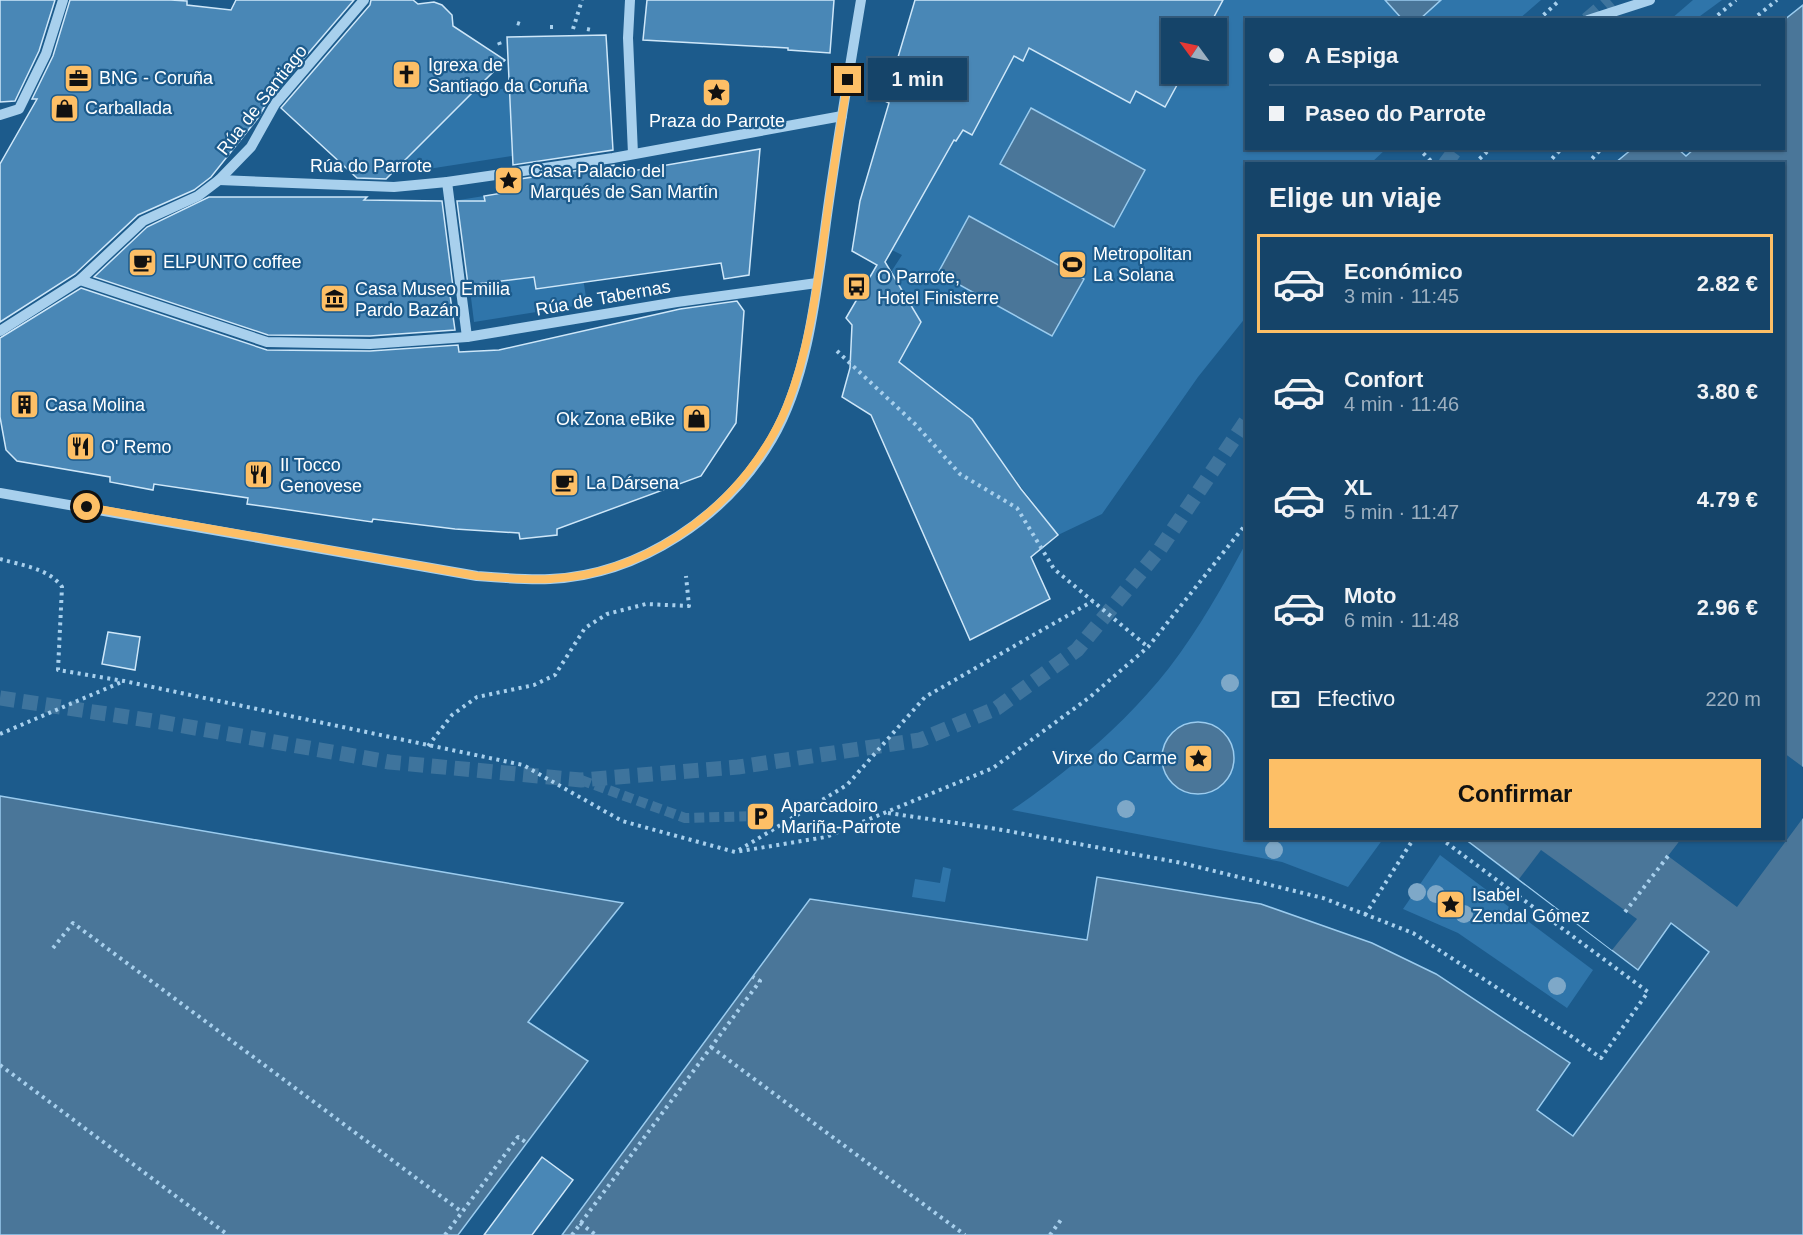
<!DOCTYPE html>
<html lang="es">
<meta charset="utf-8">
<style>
:root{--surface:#154469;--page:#1e4b6f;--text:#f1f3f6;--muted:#9db0c0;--line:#345c7d;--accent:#fdbf66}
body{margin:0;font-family:Arial,sans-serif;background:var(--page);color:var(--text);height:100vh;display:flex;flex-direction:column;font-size:22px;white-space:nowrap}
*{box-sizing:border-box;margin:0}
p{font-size:20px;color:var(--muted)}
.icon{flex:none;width:33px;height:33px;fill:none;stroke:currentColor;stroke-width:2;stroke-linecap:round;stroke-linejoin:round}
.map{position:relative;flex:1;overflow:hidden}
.sheet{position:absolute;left:1245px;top:162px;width:540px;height:678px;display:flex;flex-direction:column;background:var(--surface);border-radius:0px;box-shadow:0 2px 4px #0004,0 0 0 2px var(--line)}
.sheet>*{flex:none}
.top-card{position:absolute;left:1245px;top:18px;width:540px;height:132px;border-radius:0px;box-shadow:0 2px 4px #0004,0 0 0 2px var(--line);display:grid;align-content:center;height:132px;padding:0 24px;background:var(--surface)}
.needle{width:39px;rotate:303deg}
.buttons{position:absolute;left:1161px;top:18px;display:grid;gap:12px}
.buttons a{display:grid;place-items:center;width:66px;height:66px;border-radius:0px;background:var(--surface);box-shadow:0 2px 4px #0004,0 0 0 2px var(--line);font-size:30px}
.end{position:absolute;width:27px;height:27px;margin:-14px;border:8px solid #fdbf66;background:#111;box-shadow:0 0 0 3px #111}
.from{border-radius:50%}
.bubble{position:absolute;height:42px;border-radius:0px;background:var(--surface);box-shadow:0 2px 4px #0004,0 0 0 2px var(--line);font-size:20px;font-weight:700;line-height:42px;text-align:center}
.top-card b{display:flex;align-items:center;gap:21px;height:57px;font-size:22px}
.top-card b+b{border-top:2px solid var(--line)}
.top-card i{width:15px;height:15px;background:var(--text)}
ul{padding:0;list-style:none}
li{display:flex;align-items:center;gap:18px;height:99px;margin:0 12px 9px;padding:0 12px;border:3px solid transparent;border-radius:0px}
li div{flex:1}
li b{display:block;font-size:22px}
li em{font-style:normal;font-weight:700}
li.selected{border-color:var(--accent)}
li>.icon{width:54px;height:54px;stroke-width:1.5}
h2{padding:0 24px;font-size:27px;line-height:72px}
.pay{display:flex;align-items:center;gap:15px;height:66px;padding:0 24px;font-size:22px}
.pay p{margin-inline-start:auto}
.primary-button{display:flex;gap:12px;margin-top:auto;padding:12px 24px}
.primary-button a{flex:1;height:69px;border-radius:0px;background:var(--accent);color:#111;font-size:24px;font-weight:700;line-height:69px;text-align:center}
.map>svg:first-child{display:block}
.green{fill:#2f75aa;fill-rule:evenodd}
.water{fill:#4a7699;stroke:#9bccef;stroke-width:1.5}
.pier{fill:#1c5b8c}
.building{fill:#4987b6;stroke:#cee7f9;stroke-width:1.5}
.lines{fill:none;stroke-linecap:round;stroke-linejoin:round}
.minor-tunnel{stroke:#3e749d;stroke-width:10;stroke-dasharray:10 5;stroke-linecap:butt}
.major-tunnel{stroke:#3e749d;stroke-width:15;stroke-dasharray:15 8;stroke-linecap:butt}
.path{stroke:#a8d0ed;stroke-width:4;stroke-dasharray:3 4.5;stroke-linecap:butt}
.minor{stroke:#a8d0ed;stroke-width:10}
.tree{fill:#7ea8c8}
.route{stroke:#fdbf66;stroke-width:8}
.labels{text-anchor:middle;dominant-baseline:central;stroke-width:4.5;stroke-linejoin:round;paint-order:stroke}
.poi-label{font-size:18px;fill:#fff;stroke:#1c5b8c;text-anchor:start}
.street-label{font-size:18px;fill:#fff;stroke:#1c5b8c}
</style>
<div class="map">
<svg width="1803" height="1235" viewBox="0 0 1803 1235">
<rect width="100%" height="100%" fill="#1c5b8c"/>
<!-- green -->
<g class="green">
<path d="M1223,0H1541L1519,19L1246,20V148L1386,149L1371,163L1246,164V317L1198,377L1102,514L1058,535L996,454L899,362L891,272L902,255L892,250L954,140L963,130L972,135L1014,56L1023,60L1029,48L1129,103L1136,91L1164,106L1183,74H1216V28H1208Z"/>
<path d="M1693,0H1722L1696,19H1671Z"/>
<path d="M510,88L512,156L396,174L351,172L377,146L398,167L474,92Z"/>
<path d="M484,196L494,270H497L498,282L534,277L536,281L582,271L587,304L474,322L459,200Z"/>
<path d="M1246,543V838L1383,839L1348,887L1282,862L1012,810C1070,770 1125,724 1169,668C1199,629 1223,586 1246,543ZM1202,722C1238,747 1245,752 1214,788C1204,800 1178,793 1170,780C1167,776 1167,768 1167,762C1163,735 1174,724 1202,722Z"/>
<path d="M1440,855L1593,970L1567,1008L1458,933L1403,909Z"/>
<path d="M943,867L951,869L945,902L912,897L915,879L940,883Z"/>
</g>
<!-- water -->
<g class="water">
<path d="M1385,0H1441L1420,19L1403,20Z"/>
<path d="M1803,5V1235H562L810,899L1087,940L1097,877L1261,904L1372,943L1436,974L1570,1063L1537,1110L1573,1136L1709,952L1671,923L1638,970L1465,839L1784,838V164L1615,163L1632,149H1678L1686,156L1694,149L1784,148V20Z"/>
<path d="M1031,108L1145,170L1114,227L1000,164Z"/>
<path d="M969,216L1084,279L1052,336L938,273Z"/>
<circle cx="1198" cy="758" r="36"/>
<path d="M0,796L623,903L528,1022L588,1061L458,1235H0Z"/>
</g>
<!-- pier -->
<g class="pier">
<path d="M1784,753L1803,767V818L1737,907L1668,856L1681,839L1784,838Z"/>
<path d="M1541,850L1637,919L1612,950L1519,879Z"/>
</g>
<!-- building -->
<g class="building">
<path d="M0,0H55L39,51L15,101L0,102Z"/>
<path d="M70,0H171L187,1V5L231,10L236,0H354L269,99L258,118L211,177L194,190L138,215L75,274L0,322V164L37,99H32L53,56Z"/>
<path d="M371,0H413L418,4L434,2L442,5L452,15L453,26L505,60L386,179L357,178L281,108L370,5Z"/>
<path d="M647,0H834L830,53L788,50V48L643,40Z"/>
<path d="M915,0H1223L1208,28H1172V74H1183L1165,107L1136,91L1130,103L1029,48L1023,61L1014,56L972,135L963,130L956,141L954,140L885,262L921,322L899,362L972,419L1021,489L1058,535L1031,557L1050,599L970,640L871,415L842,397L850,368L852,325L846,318L877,265L852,251L860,201L889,103L885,101Z"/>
<path d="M606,35L613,150L513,165L507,37Z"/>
<path d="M760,149L749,275L724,279L721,263L536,289L534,277L468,285L457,201H485L484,196L514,191L513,180L614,165L615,174Z"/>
<path d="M209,197H367L364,200L442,201L453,287L449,288L455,330L370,336L268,335L94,277L147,227Z"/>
<path d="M81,288L267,350L370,351L458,345L459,352L499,350L680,309L737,301L744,311L736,423L701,476L557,529V535L520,539L519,533L455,529L373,519L372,522L276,508L247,504L248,498L154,484L153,490L110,482V477L17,461L6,450L0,417V338Z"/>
<path d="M108,632L140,637L135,670L102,664Z"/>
<path d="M542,1157L573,1180L532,1235H484Z"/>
</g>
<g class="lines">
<!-- minor-tunnel -->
<path class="minor-tunnel" d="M581,780L685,818L760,816"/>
<!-- major-tunnel -->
<g class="major-tunnel">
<path d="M1587,20L1610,0"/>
<path d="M1445,164L1457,148"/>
<path d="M0,698L161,722L389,762L581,780L738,767L920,740L997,708L1077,650L1160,549L1246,421"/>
</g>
<!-- path -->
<g class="path">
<path d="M1538,20L1560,0"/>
<path d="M1712,20L1736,0"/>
<path d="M1752,20L1777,0"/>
<path d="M517,23L520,24"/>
<path d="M550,27H556"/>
<path d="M573,29L582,0"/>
<path d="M587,29L592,30"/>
<path d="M499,42L501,48"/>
<path d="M1418,148L1434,164"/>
<path d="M1474,164L1491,148"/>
<path d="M1547,164L1562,148"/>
<path d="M1587,164L1602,148"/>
<path d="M837,351L916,425L960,474L1017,508L1054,569L1148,647"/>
<path d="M0,559C20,565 49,568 62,587L58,670L124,681L523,765L622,821L735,852L826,837L993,768L1090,697L1148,647L1246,524"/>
<path d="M0,734L124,681"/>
<path d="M428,746L452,715L477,697L534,685L555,675L585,628L607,614L646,604L689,606L686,576"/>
<path d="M888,813L997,829L1182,863L1323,898L1413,933L1571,1036L1601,1058L1648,992L1440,838"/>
<path d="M739,850L847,785L925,697L1093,601"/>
<path d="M1625,912L1668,856"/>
<path d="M1365,915L1414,838"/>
<path d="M53,948L73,923L462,1212"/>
<path d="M711,1047L965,1235"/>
<path d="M0,1065L228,1235"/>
<path d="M580,1223L596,1235"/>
<path d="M445,1235L518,1137L527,1143"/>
<path d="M572,1235L760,981L753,977"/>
<path d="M1050,1235L1063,1217"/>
</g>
<!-- minor -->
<g class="minor">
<path d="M630,0L628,38L633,154"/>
<path d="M1588,20L1650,0"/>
<path d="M0,115L19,109L46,54L63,0"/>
<path d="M219,180L394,187L447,182L613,158L842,116"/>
<path d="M447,182L467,337"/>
<path d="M80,280L267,342L370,344L467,337L677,302L817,283"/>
<path d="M0,331L80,280L143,221L198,196L219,180L251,147L275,104L364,0"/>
<path d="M0,493L477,576C501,578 525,580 550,579C640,575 727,516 772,439C809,376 817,287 827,215C837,143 849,72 861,0"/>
</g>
</g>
<!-- trees -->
<g class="tree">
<circle cx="1230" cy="683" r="9"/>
<circle cx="1126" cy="809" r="9"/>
<circle cx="1274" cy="850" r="9"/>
<circle cx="1417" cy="892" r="9"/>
<circle cx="1436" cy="894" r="9"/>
<circle cx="1464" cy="914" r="9"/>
<circle cx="1557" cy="986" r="9"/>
</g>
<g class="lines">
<!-- route -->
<path class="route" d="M87,507L477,576C501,578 525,580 550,579C652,575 749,499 787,406C808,353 816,294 824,237C831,185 839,132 848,80"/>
</g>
<!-- icons -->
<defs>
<symbol id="church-square" viewBox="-11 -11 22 22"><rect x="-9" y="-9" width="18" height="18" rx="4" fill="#fdbf66" stroke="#1c5b8c"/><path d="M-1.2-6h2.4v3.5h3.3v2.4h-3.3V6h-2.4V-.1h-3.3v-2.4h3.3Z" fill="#111"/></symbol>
<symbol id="office-square" viewBox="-11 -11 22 22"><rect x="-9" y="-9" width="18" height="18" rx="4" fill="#fdbf66" stroke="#1c5b8c"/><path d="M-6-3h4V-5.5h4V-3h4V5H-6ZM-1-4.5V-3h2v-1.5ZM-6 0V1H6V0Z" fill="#111"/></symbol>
<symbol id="sight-square" viewBox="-11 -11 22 22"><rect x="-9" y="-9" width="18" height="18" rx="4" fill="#fdbf66" stroke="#1c5b8c"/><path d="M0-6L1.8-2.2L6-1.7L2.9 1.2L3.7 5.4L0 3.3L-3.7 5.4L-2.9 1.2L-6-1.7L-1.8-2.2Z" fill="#111"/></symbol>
<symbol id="shop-square" viewBox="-11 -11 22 22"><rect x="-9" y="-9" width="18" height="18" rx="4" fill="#fdbf66" stroke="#1c5b8c"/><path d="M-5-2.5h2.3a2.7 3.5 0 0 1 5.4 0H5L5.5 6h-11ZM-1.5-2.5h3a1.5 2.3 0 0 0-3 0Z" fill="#111"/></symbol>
<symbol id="cafe-square" viewBox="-11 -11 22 22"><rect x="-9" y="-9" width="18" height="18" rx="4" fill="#fdbf66" stroke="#1c5b8c"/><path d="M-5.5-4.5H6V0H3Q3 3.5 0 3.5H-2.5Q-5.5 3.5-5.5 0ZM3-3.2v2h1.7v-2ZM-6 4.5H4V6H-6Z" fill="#111"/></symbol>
<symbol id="stadium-square" viewBox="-11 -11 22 22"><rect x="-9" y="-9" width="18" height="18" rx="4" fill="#fdbf66" stroke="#1c5b8c"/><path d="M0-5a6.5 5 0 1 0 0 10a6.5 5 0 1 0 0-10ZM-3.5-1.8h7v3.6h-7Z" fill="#111"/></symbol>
<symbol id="bus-square" viewBox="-11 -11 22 22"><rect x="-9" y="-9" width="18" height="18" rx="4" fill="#fdbf66" stroke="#1c5b8c"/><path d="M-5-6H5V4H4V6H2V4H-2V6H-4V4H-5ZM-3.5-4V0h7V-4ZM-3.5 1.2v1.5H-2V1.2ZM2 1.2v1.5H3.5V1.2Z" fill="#111"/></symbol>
<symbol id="museum-square" viewBox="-11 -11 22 22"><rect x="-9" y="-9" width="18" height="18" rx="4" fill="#fdbf66" stroke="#1c5b8c"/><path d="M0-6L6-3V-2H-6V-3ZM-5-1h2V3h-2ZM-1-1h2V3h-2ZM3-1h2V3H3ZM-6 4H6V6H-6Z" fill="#111"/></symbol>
<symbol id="building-square" viewBox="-11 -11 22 22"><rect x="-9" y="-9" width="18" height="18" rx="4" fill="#fdbf66" stroke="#1c5b8c"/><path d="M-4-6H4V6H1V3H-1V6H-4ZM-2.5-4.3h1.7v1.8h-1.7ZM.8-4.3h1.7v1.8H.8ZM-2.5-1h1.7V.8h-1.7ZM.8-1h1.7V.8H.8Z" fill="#111"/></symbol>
<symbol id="restaurant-square" viewBox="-11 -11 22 22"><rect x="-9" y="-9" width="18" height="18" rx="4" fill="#fdbf66" stroke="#1c5b8c"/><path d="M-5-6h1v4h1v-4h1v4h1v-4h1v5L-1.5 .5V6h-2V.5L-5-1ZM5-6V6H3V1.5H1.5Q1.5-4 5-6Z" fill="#111"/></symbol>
<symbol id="parking-square" viewBox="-11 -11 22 22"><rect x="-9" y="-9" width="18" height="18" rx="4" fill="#fdbf66" stroke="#1c5b8c"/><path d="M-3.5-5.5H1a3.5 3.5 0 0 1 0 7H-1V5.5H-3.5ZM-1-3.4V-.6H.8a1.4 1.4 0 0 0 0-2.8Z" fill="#111"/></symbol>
</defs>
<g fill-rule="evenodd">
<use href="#church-square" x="390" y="58" width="33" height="33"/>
<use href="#office-square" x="62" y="62" width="33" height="33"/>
<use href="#sight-square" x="700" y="76" width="33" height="33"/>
<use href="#shop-square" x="48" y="92" width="33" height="33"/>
<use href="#sight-square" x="492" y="164" width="33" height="33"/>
<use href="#cafe-square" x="126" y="246" width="33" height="33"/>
<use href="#stadium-square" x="1056" y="248" width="33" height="33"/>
<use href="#bus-square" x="840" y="270" width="33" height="33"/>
<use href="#museum-square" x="318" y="282" width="33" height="33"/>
<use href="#building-square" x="8" y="388" width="33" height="33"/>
<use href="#shop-square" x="680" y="402" width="33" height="33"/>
<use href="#restaurant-square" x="64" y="430" width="33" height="33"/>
<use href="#restaurant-square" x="242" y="458" width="33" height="33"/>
<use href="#cafe-square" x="548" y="466" width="33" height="33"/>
<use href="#sight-square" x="1182" y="742" width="33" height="33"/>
<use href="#parking-square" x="744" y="800" width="33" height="33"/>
<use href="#sight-square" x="1434" y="888" width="33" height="33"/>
</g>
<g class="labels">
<!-- poi labels -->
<g class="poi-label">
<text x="428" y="65">Igrexa de<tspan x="428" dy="21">Santiago da Coruña</tspan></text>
<text x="99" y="78">BNG - Coruña</text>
<text x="85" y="108">Carballada</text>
<text x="717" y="121" text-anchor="middle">Praza do Parrote</text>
<text x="530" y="171">Casa Palacio del<tspan x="530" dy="21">Marqués de San Martín</tspan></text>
<text x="1093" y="254">Metropolitan<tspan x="1093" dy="21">La Solana</tspan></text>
<text x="163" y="262">ELPUNTO coffee</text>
<text x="877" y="277">O Parrote,<tspan x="877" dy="21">Hotel Finisterre</tspan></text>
<text x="355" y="289">Casa Museo Emilia<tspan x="355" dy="21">Pardo Bazán</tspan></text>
<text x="45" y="405">Casa Molina</text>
<text x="675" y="419" text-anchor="end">Ok Zona eBike</text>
<text x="101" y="447">O' Remo</text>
<text x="280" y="465">Il Tocco<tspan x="280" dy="21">Genovese</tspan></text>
<text x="586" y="483">La Dársena</text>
<text x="1177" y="758" text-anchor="end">Virxe do Carme</text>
<text x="781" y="806">Aparcadoiro<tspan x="781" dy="21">Mariña-Parrote</tspan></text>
<text x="1472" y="895">Isabel<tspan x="1472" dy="21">Zendal Gómez</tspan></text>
</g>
<!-- street labels -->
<g class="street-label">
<text transform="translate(262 100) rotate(-52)">Rúa de Santiago</text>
<text x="371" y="166">Rúa do Parrote</text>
<text transform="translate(603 298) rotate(-10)">Rúa de Tabernas</text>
</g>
</g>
</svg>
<div class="buttons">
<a><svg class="needle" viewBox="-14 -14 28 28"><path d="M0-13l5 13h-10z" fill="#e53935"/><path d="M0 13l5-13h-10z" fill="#9db0c0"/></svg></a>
</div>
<i class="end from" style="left:87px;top:507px"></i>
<i class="end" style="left:848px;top:80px"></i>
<div class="bubble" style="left:868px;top:58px;width:99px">1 min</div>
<div class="top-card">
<b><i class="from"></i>A Espiga</b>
<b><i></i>Paseo do Parrote</b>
</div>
<section class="sheet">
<h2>Elige un viaje</h2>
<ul>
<li class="selected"><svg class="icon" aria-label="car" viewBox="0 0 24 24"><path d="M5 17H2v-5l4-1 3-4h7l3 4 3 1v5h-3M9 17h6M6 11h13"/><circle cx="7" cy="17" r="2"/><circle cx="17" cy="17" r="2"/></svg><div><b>Económico</b><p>3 min · 11:45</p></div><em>2.82 €</em></li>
<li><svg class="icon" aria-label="car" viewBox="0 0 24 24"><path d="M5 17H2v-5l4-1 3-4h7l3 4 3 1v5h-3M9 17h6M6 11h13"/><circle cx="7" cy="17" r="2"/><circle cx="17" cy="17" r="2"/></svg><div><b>Confort</b><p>4 min · 11:46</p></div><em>3.80 €</em></li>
<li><svg class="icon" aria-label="car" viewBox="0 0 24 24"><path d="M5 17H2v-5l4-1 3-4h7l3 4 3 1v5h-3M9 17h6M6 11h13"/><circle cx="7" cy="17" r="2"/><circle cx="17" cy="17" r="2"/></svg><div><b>XL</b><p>5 min · 11:47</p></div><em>4.79 €</em></li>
<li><svg class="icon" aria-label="car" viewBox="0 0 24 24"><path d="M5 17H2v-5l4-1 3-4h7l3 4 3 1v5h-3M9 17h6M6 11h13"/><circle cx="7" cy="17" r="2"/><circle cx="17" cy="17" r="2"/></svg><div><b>Moto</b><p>6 min · 11:48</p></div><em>2.96 €</em></li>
</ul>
<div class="pay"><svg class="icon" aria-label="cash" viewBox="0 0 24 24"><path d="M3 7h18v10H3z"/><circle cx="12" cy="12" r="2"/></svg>Efectivo<p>220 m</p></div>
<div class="primary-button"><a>Confirmar</a></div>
</section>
</div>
